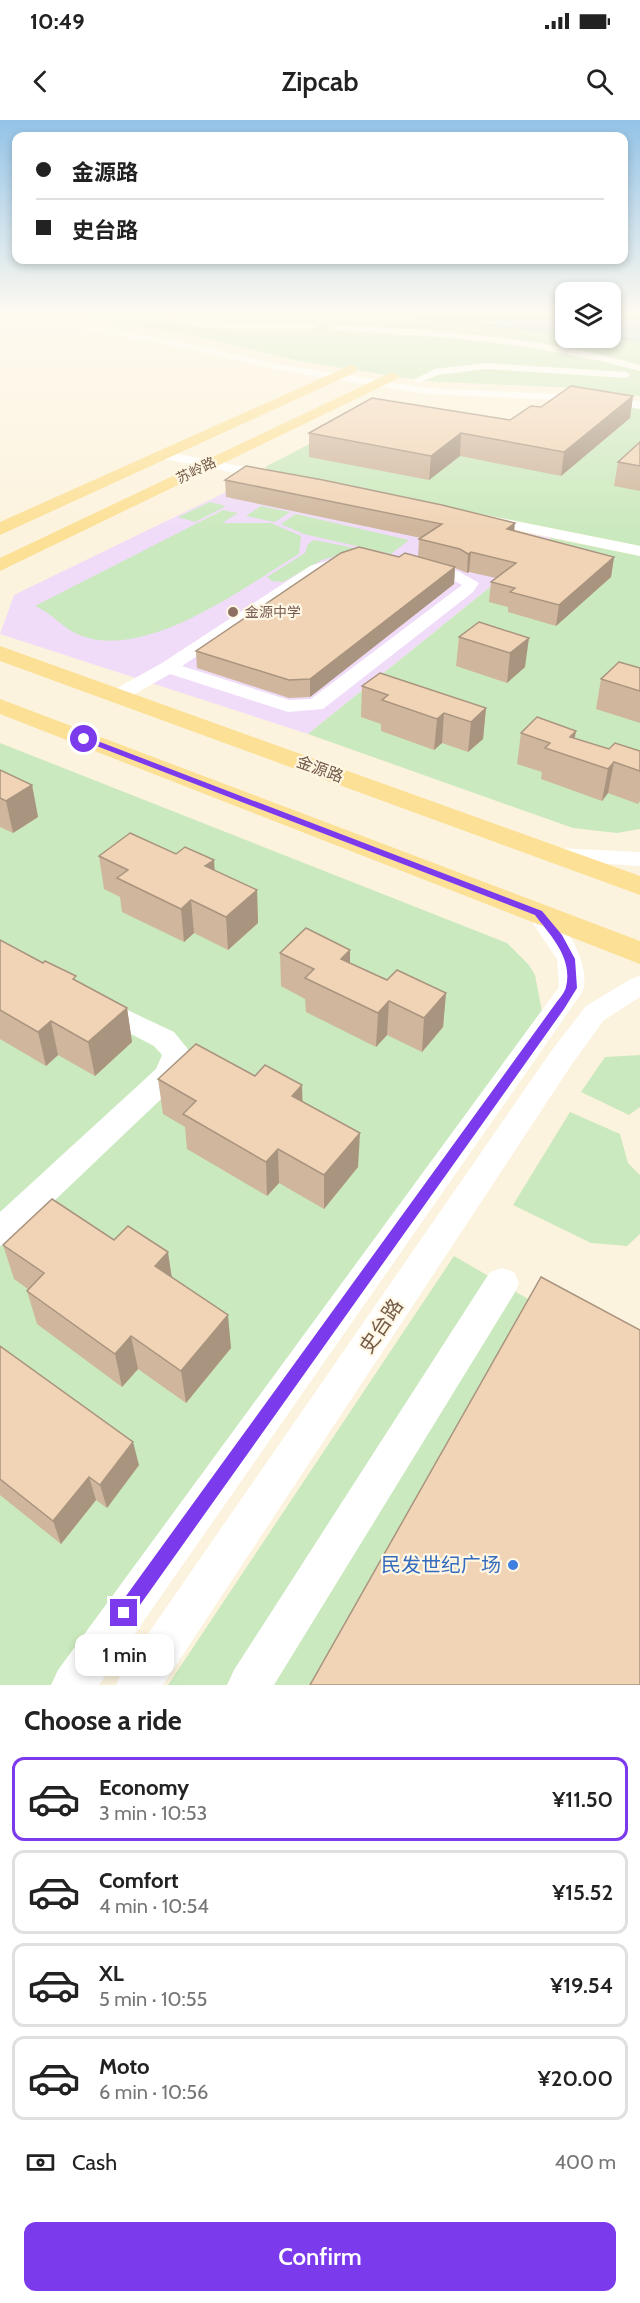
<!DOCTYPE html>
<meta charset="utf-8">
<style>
:root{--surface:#fff;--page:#f2f2f2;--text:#222;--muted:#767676;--line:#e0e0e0;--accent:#7c3aed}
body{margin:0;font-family:Cabin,"Noto Sans SC",sans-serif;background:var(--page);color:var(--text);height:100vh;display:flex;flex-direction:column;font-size:22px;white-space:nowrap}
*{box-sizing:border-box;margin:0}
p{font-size:20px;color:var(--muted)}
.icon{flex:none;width:33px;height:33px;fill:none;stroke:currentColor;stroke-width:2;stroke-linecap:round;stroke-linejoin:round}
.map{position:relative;height:1565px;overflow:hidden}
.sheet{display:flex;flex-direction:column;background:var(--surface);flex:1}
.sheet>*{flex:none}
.hud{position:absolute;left:12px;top:12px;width:616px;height:132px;border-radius:12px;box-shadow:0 3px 9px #0003;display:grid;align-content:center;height:132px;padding:0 24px;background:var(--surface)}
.buttons{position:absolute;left:555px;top:162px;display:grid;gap:12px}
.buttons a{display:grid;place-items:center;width:66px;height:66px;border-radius:12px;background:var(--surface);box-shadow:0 3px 9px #0003;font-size:30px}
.end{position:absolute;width:27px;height:27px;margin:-14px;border:8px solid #7c3aed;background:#fff;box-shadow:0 0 0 3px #fff}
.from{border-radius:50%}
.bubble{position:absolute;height:42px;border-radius:12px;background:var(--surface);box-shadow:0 3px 9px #0003;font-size:20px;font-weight:600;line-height:42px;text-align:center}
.hud b{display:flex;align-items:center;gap:21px;height:57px;font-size:22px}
.hud b+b{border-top:2px solid var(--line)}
.hud i{width:15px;height:15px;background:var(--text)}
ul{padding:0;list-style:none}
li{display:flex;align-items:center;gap:18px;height:84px;margin:0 12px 9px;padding:0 12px;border:3px solid var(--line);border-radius:12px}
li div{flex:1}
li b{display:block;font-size:22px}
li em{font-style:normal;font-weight:600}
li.current{border-color:var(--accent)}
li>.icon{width:54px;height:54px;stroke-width:1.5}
h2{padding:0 24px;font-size:27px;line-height:72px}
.pay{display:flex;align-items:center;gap:15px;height:66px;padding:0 24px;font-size:22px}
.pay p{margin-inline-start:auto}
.action{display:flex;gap:12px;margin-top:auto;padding:12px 24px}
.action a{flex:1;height:69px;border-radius:12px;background:var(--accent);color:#fff;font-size:24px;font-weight:600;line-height:69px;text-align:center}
.status{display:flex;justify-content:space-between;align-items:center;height:42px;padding:0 30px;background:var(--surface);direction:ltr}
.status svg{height:16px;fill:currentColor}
header{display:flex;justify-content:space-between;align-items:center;height:78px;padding:0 24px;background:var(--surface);font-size:27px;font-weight:600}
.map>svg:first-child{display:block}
.education{fill:#f0dcf8}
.green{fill:#cbe9be}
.water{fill:#b4d9e5;stroke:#9ac7d7;stroke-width:1.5}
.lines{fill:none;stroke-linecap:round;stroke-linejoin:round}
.minor{fill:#fff;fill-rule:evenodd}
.major{fill:#fce096;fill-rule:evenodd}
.wall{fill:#cfb69d}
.shaded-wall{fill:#a9947f}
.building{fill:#f1d4b6;stroke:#a9947f;stroke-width:1.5}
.route{fill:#7c3aed}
.education-dot{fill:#8d6e63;stroke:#fff7e4;stroke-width:2}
.shop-dot{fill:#3f7fe0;stroke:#fff7e4;stroke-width:2}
.labels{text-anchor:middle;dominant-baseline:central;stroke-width:4.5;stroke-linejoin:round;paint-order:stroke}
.far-street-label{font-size:14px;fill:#725a47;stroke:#fff7e4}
.far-education-label{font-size:14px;fill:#785e54;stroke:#fff7e4;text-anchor:start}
.street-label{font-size:16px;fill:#725a47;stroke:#fff7e4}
.near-street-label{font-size:20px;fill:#725a47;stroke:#fff7e4}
.near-shop-label{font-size:20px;fill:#366cbe;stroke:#fff7e4;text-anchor:end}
</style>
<div class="status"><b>10:49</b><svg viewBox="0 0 49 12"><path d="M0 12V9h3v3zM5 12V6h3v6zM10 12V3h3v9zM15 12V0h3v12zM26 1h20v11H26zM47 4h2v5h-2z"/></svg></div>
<header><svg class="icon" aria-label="back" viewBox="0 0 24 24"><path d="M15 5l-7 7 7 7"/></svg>Zipcab<svg class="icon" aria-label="search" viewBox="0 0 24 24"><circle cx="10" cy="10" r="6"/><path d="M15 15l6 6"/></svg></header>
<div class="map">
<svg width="640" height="1565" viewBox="0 0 640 1565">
<rect width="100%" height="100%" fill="#fcf3de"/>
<!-- education -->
<path class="education" d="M255,358L551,418L308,614L0,514L14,475Z"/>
<!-- green -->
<g class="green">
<path d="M52,191H345L565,213L566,218L640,220V276L578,268L424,261L299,241L200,217Z"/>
<path d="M550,282L640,288V426L269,351L265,347L369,293L496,314Z"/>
<path d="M210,382L226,386L195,402L178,397Z"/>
<path d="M261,386L290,392L275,402L246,396Z"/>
<path d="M223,390L238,393L222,403H271L301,416L299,434C244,467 151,538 85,517C64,511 54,494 35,486Z"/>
<path d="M296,394L409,420L391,434L304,414L281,404Z"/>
<path d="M551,418L640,436V709L617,713L573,708L308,614Z"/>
<path d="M314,420L360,429L322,440L283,462L272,461L267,457L305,433L308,424Z"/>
<path d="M0,623L507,823L529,845L535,855L545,907L73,1565H0Z"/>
<path d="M640,935V987L629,995L581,972L605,937Z"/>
<path d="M570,992L620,1014L628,1043L640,1055V1114L627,1126L591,1123L513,1085Z"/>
<path d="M454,1136L535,1183L320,1565H168Z"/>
</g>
<!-- water -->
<g class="water">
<path d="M345,191H565V213Z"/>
<path d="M611,191H640V220L610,218Z"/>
</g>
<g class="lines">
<!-- minor -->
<g class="minor">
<path d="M0,191H18L183,222L278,244L426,268L578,275L640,281V289L578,281L426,274L278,250L183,228L3,194Z"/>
<path d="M130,191H149L206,202L311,203L316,206L311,209L206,208Z"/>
<path d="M337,205C440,210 541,217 640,245V251L601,241L528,227L452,218L334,210V206Z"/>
<path d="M486,243L626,252L631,255L626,258L486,249L438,255L419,263L413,260L435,249Z"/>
<path d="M164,331L270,352L277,356L270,360L159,338L158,335Z"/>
<path d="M484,395L640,426V436L479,402L477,399L479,396Z"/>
<path d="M349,434L357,439L354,442L322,452L182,546L289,580L311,579L462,465L447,457L417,450L415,447L417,444L423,442L458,451L479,463L473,472L323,589L288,592L170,554L124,580H110L108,576L110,572L162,543L310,446Z"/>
<path d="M556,728L640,732V746L548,740L545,735L548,730Z"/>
<path d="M538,785C563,792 595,851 581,874L99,1565H51L58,1550L559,867L557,839L526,793L529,787Z"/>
<path d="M640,856V877L604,900L572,944L163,1565H116L123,1550L552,930L586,886L631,859Z"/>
<path d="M100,877L174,912L191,933L178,963L11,1122L0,1126V1092L156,949L162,935L154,926L91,893L87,886L91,879Z"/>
<path d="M502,1148L514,1152L519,1163L514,1174L274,1565H227L234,1550L490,1152Z"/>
</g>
<!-- major -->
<g class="major">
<path d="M351,245L356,246L358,249L356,252L0,415V402Z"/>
<path d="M392,252L399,256L397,259L0,451V438Z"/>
<path d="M0,526L640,756V775L0,541Z"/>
<path d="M0,579L640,821V844L0,594Z"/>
</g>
</g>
<!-- wall -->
<g class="wall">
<path d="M633,276L630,298L561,356L460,336L429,360L309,337V313L510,300L541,287Z"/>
<path d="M640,322V371L614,366L618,342Z"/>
<path d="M225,360L514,410L614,437L611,457L556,506L508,492V487L489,482L491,462L496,458L469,452L467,453L455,448L454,464L310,577L289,578L197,548L196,531L399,437H418L419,419L421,418L226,377Z"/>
<path d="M479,502L525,547L507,563L456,546L459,517Z"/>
<path d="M640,548V603L596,589L601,559Z"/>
<path d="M362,566L486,588L483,619L468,632L442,623L434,630L381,611V604L361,597Z"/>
<path d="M576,611L574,618L609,629L640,631V681L638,684L608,673L602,681L541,659L542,652L517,644L521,613Z"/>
<path d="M0,650L32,665L38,697L13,713L0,707Z"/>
<path d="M99,736L215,751L257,770L258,803L228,830L194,813L184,822L122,792L120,777L104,769Z"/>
<path d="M0,820L127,888L132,922L95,956L58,935L46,946L0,919Z"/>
<path d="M280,833L350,844L387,860L446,873L443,907L422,932L387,915L376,927L306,892L305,879L281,866Z"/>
<path d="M158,959L302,981L358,1047L324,1089L279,1063L267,1076L187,1029L185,1007L163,994Z"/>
<path d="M3,1125L171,1157L231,1228L186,1283L138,1249L122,1267L37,1204L27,1171L28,1169L14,1159Z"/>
<path d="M0,1226L139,1345L107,1388L96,1380L61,1424L0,1375Z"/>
</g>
<!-- shaded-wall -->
<g class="shaded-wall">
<path d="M633,276L630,298L561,356L564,332Z"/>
<path d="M461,313L460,336L429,360L431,336Z"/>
<path d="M515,403L513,422L507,409Z"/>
<path d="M471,432L469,452L467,453L468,434Z"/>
<path d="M614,437L611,457L556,506L559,485Z"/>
<path d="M455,447L454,464L310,577V559Z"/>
<path d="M529,518L525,547L507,563L510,533Z"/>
<path d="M486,588L483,619L468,632L471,602Z"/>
<path d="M444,593L442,623L434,630L437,599Z"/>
<path d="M576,611L571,637L570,617Z"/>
<path d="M614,642L608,673L602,681L608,649Z"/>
<path d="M32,665L38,697L13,713L6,681Z"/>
<path d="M214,740L216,773L205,746Z"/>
<path d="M257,770L258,803L228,830L226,797Z"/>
<path d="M191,780L194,813L184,822L181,789Z"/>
<path d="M350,830V864L341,839Z"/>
<path d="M446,873L443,907L422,932L424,898Z"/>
<path d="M389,881L387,915L376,927L378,893Z"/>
<path d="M127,888L132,922L95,956L88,922Z"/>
<path d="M51,901L58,935L46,946L38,912Z"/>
<path d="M302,965L303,999L292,976Z"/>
<path d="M360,1013L358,1047L324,1089V1055Z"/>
<path d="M278,1029L279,1063L267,1076L266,1042Z"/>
<path d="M168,1132L173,1165L155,1146Z"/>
<path d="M228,1195L231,1228L186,1283L181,1251Z"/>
<path d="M131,1216L138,1249L122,1267L115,1234Z"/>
<path d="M133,1322L139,1345L107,1388L100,1365Z"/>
<path d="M89,1357L96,1380L61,1424L53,1401Z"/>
</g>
<!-- building -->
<g class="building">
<path d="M571,266L633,276L564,332L461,313L431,336L309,313L372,278L510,300L531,286L541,287Z"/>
<path d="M640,322V346L618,342Z"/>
<path d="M246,346L323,360L442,385L515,403L507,409L614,437L559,485L510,472L515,468L491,462L516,443L471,432L468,434L460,429L419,419L442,404L225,360Z"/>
<path d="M359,427L399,437L405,433L455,447L310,559L289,560L196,531L341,433Z"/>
<path d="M479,502L529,518L510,533L459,517Z"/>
<path d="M619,542L640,548V571L601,559Z"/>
<path d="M380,553L486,588L471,602L444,593L437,599L382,580L388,575L362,566Z"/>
<path d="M537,597L576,611L570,617L609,629L615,623L640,631V651L614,642L608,649L545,628L550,623L521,613Z"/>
<path d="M0,650L32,665L6,681L0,678Z"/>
<path d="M130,713L176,734L185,727L214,740L205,746L257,770L226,797L191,780L181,789L117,758L128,750L99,736Z"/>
<path d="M306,808L350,830L341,839L387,860L397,850L446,873L424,898L389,881L378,893L305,858L314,849L280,833Z"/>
<path d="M0,820L43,843L45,841L76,856L73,859L127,888L88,922L51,901L38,912L0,890Z"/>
<path d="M196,924L255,956L265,945L302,965L292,976L360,1013L324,1055L278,1029L266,1042L183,994L196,981L158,959Z"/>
<path d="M52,1079L114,1120L128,1106L168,1132L155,1146L228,1195L181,1251L131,1216L115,1234L27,1171L44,1153L3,1125Z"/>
<path d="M541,1157L640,1210V1565H310Z"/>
<path d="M0,1226L133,1322L100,1365L89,1357L53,1401L0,1359Z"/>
</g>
<!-- sky -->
<linearGradient id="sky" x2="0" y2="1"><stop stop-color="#93c3e7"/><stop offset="0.47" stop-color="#fefaf0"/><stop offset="1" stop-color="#fefaf0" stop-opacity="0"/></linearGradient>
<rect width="640" height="410" fill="url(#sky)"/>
<!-- route -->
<path class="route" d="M81,617H87L542,791L562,815L575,839L577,868L564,889L130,1499L124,1502L118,1499L116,1493L118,1487L556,883C559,879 565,872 566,867C573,838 551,816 535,795L81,620Z"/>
<!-- markers -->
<circle class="education-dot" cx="233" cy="492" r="6"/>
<circle class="shop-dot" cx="513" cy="1445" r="6"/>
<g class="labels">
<!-- far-street labels -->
<g class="far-street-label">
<text transform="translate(196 350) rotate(-26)">苏岭路</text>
</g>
<!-- far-education labels -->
<g class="far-education-label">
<text x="245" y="492">金源中学</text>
</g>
<!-- street labels -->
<g class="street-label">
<text transform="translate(320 649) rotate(20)">金源路</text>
</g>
<!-- near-street labels -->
<g class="near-street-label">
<text transform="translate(381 1206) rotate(-56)">史台路</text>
</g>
<!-- near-shop labels -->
<g class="near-shop-label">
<text x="501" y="1445">民发世纪广场</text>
</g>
</g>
</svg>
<div class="buttons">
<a><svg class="icon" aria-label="layers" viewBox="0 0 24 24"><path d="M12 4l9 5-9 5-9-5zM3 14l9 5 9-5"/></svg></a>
</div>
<i class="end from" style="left:84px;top:619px"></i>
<i class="end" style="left:124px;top:1493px"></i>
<div class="bubble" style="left:75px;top:1514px;width:99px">1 min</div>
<div class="hud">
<b><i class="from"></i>金源路</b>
<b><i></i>史台路</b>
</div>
</div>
<section class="sheet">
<h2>Choose a ride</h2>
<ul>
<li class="current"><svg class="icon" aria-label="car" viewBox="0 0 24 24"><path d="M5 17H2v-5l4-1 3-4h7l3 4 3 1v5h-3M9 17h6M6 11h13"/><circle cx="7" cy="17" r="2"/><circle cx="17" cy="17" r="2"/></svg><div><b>Economy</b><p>3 min · 10:53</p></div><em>¥11.50</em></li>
<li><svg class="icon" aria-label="car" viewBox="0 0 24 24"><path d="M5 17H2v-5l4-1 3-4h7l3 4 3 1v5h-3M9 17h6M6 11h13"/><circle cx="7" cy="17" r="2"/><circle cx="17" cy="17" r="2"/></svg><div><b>Comfort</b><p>4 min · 10:54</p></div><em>¥15.52</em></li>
<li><svg class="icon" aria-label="car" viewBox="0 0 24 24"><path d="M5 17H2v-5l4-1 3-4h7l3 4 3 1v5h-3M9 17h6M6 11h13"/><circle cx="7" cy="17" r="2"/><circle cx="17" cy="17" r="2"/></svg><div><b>XL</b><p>5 min · 10:55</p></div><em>¥19.54</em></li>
<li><svg class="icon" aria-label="car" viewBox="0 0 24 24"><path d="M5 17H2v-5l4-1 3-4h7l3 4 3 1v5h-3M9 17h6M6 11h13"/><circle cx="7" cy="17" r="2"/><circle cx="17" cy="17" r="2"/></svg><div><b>Moto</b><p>6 min · 10:56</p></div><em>¥20.00</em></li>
</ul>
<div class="pay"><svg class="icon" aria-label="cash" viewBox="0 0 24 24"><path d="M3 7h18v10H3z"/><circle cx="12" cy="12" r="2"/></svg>Cash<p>400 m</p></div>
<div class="action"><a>Confirm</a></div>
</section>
